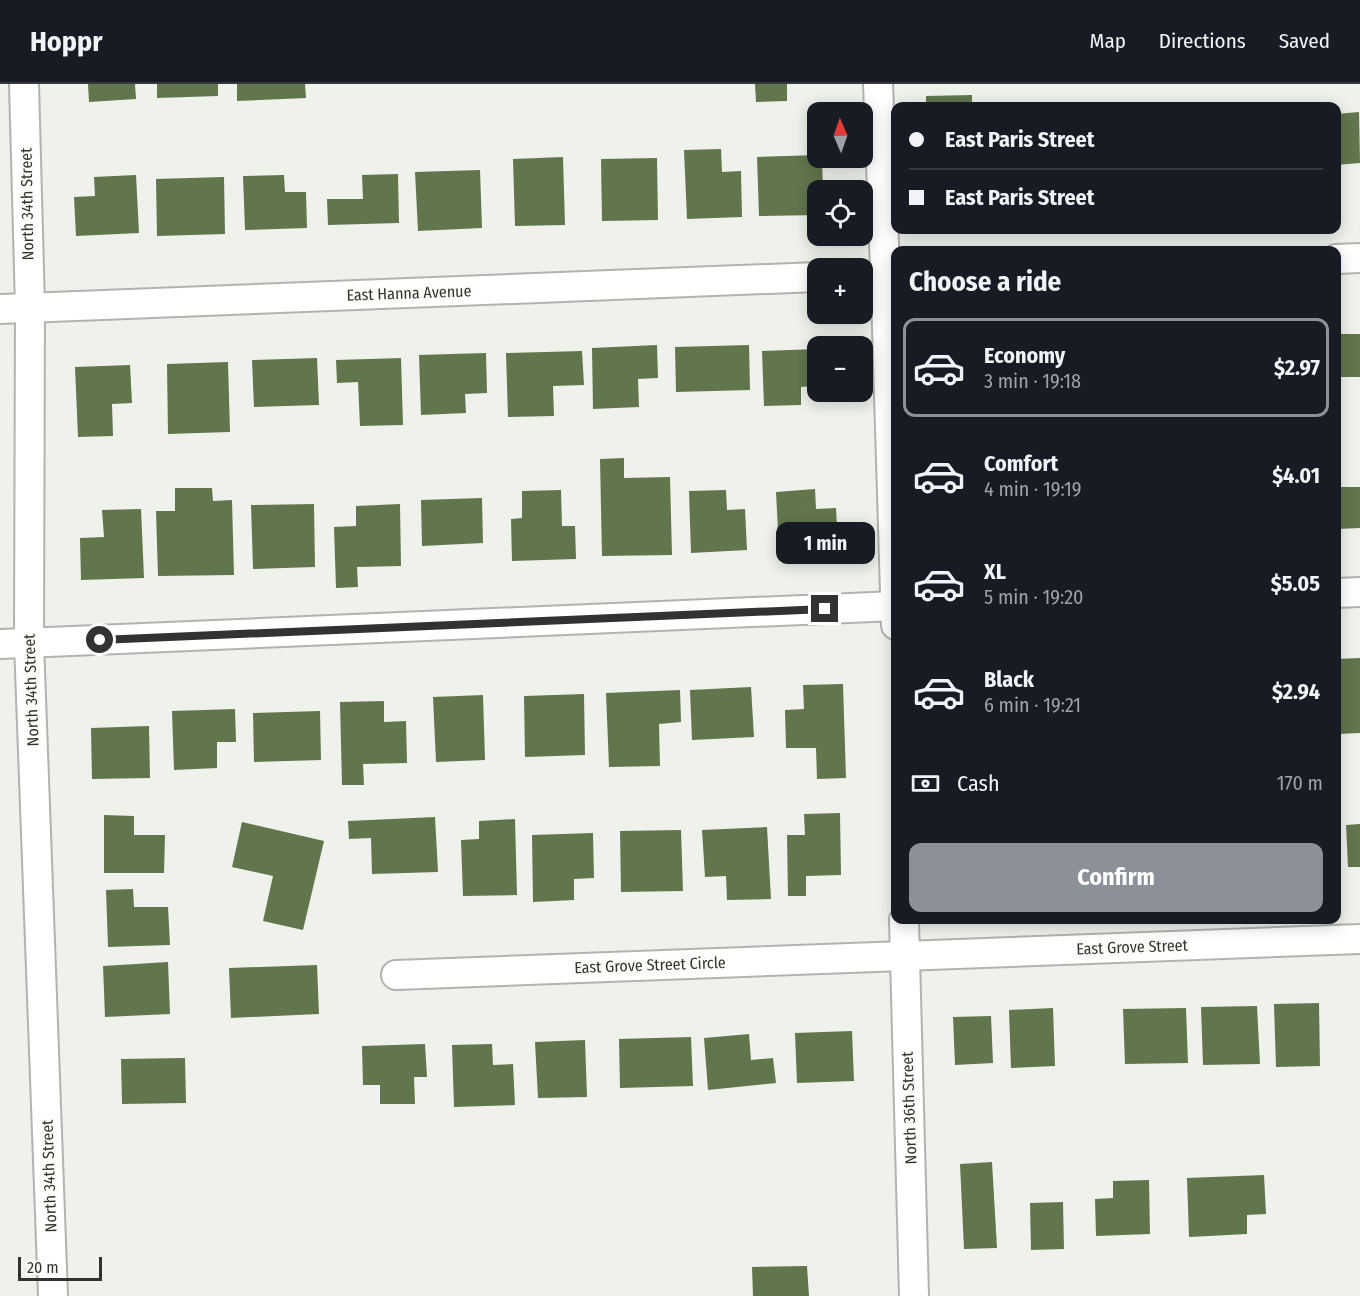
<!DOCTYPE html>
<meta charset="utf-8">
<style>
:root{--surface:#171b24;--page:#242831;--text:#f1f3f6;--muted:#9ea1a6;--line:#363941;--accent:#8c9099}
body{margin:0;font-family:"Fira Sans Condensed",sans-serif;background:var(--page);color:var(--text);height:100vh;display:flex;flex-direction:column;font-size:22px;white-space:nowrap}
*{box-sizing:border-box;margin:0}
p{font-size:20px;color:var(--muted)}
.icon{flex:none;width:33px;height:33px;fill:none;stroke:currentColor;stroke-width:2;stroke-linecap:round;stroke-linejoin:round}
.map{position:relative;flex:1;overflow:hidden}
.drawer{position:absolute;left:891px;top:162px;width:450px;height:678px;display:flex;flex-direction:column;background:var(--surface);border-radius:12px;box-shadow:0 3px 15px #0003}
.drawer>*{flex:none}
.guide{position:absolute;left:891px;top:18px;width:450px;height:132px;border-radius:12px;box-shadow:0 3px 15px #0003;display:grid;align-content:center;height:132px;padding:0 18px;background:var(--surface)}
.needle{width:39px;rotate:358deg}
.controls{position:absolute;left:807px;top:18px;display:grid;gap:12px}
.controls a{display:grid;place-items:center;width:66px;height:66px;border-radius:12px;background:var(--surface);box-shadow:0 3px 15px #0003;font-size:30px}
.scale{position:absolute;left:18px;bottom:15px;width:84px;box-sizing:border-box;padding-left:6px;border:3px solid #313330;border-top:0;font-size:16px;line-height:21px;white-space:nowrap;color:#313330;-webkit-text-stroke:4px #fcfff9;paint-order:stroke}
.end{position:absolute;width:27px;height:27px;margin:-14px;border:8px solid #313330;background:#fff;box-shadow:0 0 0 3px #fff}
.from{border-radius:50%}
.bubble{position:absolute;height:42px;border-radius:12px;background:var(--surface);box-shadow:0 3px 15px #0003;font-size:20px;font-weight:700;line-height:42px;text-align:center}
.guide b{display:flex;align-items:center;gap:21px;height:57px;font-size:22px}
.guide b+b{border-top:2px solid var(--line)}
.guide i{width:15px;height:15px;background:var(--text)}
ul{padding:0;list-style:none}
li{display:flex;align-items:center;gap:18px;height:99px;margin:0 12px 9px;padding:0 6px;border:3px solid transparent;border-radius:12px}
li div{flex:1}
li b{display:block;font-size:22px}
li em{font-style:normal;font-weight:700}
li.active{border-color:var(--accent)}
li>.icon{width:54px;height:54px;stroke-width:1.5}
h2{padding:0 18px;font-size:27px;line-height:72px}
.pay{display:flex;align-items:center;gap:15px;height:66px;padding:0 18px;font-size:22px}
.pay p{margin-inline-start:auto}
.cta{display:flex;gap:12px;margin-top:auto;padding:12px 18px}
.cta a{flex:1;height:69px;border-radius:12px;background:var(--accent);color:#fff;font-size:24px;font-weight:700;line-height:69px;text-align:center}
header{display:flex;align-items:center;gap:36px;box-sizing:border-box;height:84px;padding:0 30px;background:var(--surface);border-bottom:2px solid var(--line)}
header strong{font-size:28px}
nav{display:flex;gap:33px;margin-inline-start:auto;font-size:21px}
.map>svg:first-child{display:block}
.building{fill:#61764d}
.lines{fill:none;stroke-linecap:round;stroke-linejoin:round}
.minor-casing{stroke:#b1b4ae;stroke-width:32}
.minor{stroke:#fff;stroke-width:28}
.route{stroke:#313330;stroke-width:8}
.labels{text-anchor:middle;dominant-baseline:central;stroke-width:6;stroke-linejoin:round;paint-order:stroke}
.street-label{font-size:16px;fill:#313330;stroke:#fcfff9}
</style>
<header>
<strong>Hoppr</strong>
<nav><a>Map</a><a>Directions</a><a>Saved</a></nav>
</header>
<div class="map">
<svg width="1360" height="1212" viewBox="0 0 1360 1212">
<rect width="100%" height="100%" fill="#eef2eb"/>
<!-- building -->
<g class="building">
<path d="M88,0H135L136,15L89,18Z"/>
<path d="M157,0H218V12L157,14Z"/>
<path d="M237,0H305L306,14L237,17Z"/>
<path d="M755,0H787V17L756,18Z"/>
<path d="M972,11V22H926V12Z"/>
<path d="M1359,28L1360,79L1336,81V30Z"/>
<path d="M721,65L722,88L741,87L742,133L687,135L684,66Z"/>
<path d="M818,71V74H822L823,106H818V131L759,132L757,73Z"/>
<path d="M563,73L565,141L515,142L513,75Z"/>
<path d="M657,74L658,136L602,137L601,75Z"/>
<path d="M480,86L482,144L418,147L415,88Z"/>
<path d="M398,90L399,139L328,141L327,115H363L362,91Z"/>
<path d="M136,91L139,149L76,152L74,113L95,112L94,93Z"/>
<path d="M284,91L285,108H306L307,144L245,146L243,92Z"/>
<path d="M224,93L225,150L157,152L156,95Z"/>
<rect x="1336" y="250" width="24" height="43"/>
<path d="M657,261L658,294L638,295L639,323L593,325L592,264Z"/>
<path d="M749,261L750,306L676,308L675,263Z"/>
<path d="M818,265V302L801,303V321L764,322L762,267Z"/>
<path d="M582,267L584,301L553,302L554,332L508,333L506,269Z"/>
<path d="M486,269L487,309L465,310L466,329L421,331L419,271Z"/>
<path d="M317,274L319,321L254,323L252,276Z"/>
<path d="M401,274L403,341L360,342L358,298L337,299L336,276Z"/>
<path d="M228,278L230,348L168,350L167,280Z"/>
<path d="M130,281L132,319L112,320L113,352L78,353L75,283Z"/>
<path d="M624,374V394L670,393L672,471L602,472L600,375Z"/>
<path d="M1336,403H1360V444L1336,445Z"/>
<path d="M175,404H212L213,417L232,416L234,491L158,492L156,427H175Z"/>
<path d="M815,405L816,425L836,424L838,463L779,466L776,408Z"/>
<path d="M561,406L562,442H575L576,475L512,477L511,435L522,434V407Z"/>
<path d="M726,406L727,426L745,425L747,466L691,469L689,407Z"/>
<path d="M482,414L483,459L422,462L421,416Z"/>
<path d="M314,420L315,483L253,485L251,421Z"/>
<path d="M400,420L401,482L357,483L358,503L336,504L334,443L356,442V422Z"/>
<path d="M141,425L144,494L81,496L80,454L104,453L102,426Z"/>
<path d="M1360,574V649L1337,650L1336,575Z"/>
<path d="M843,600L846,694L817,695L816,664H786L785,626L804,625L803,601Z"/>
<path d="M751,603L754,653L692,656L690,606Z"/>
<path d="M680,606L681,638L659,640L660,682L609,683L606,609Z"/>
<path d="M584,610L585,671L525,673L524,612Z"/>
<path d="M483,611L485,676L436,678L433,613Z"/>
<path d="M384,617V638L406,637L407,679L363,680L364,701H342L340,618Z"/>
<path d="M235,625L236,658H217V684L174,686L172,627Z"/>
<path d="M320,627L321,676L254,678L253,629Z"/>
<path d="M149,642L150,694L92,695L91,644Z"/>
<path d="M840,729L841,791L806,792V812H788L787,751H805L804,730Z"/>
<path d="M104,731L134,732V751H165L164,789H104Z"/>
<path d="M435,733L438,788L372,790L371,754L349,755L348,737Z"/>
<path d="M515,735L517,811L463,812L461,756L479,755V737Z"/>
<path d="M242,738L324,757L303,846L263,837L273,792L232,783Z"/>
<path d="M1360,740V783H1348L1346,741Z"/>
<path d="M767,743L771,815L727,816L726,792L705,793L702,746Z"/>
<path d="M681,746L683,807L621,808L620,747Z"/>
<path d="M593,749L594,794L574,795V816L533,818L532,751Z"/>
<path d="M133,805L134,823H168L170,861L108,863L106,806Z"/>
<path d="M168,878L170,930L105,933L103,882Z"/>
<path d="M317,881L319,930L231,934L229,884Z"/>
<path d="M1319,919L1320,982L1276,983L1274,920Z"/>
<path d="M1257,922L1260,980L1203,981L1201,923Z"/>
<path d="M1053,924L1055,982L1011,984L1009,926Z"/>
<path d="M1186,924L1188,979L1125,980L1123,925Z"/>
<path d="M991,932L993,979L955,981L953,933Z"/>
<path d="M852,947L854,997L797,999L795,949Z"/>
<path d="M749,950L751,976L773,974L776,999L708,1006L704,954Z"/>
<path d="M691,953L693,1002L620,1004L619,955Z"/>
<path d="M585,956L587,1013L538,1014L535,958Z"/>
<path d="M425,960L427,993H414L415,1020H380V1001H363L362,962Z"/>
<path d="M492,960L493,981L513,980L515,1021L454,1023L452,961Z"/>
<path d="M185,974L186,1019L122,1020L121,975Z"/>
<path d="M992,1078L997,1164L964,1165L960,1080Z"/>
<path d="M1264,1091L1266,1130L1247,1131V1150L1189,1153L1187,1094Z"/>
<path d="M1149,1096L1150,1150L1096,1152L1095,1115L1113,1114V1097Z"/>
<path d="M1063,1118L1064,1165L1031,1166L1030,1119Z"/>
<path d="M807,1182L809,1212H753L752,1183Z"/>
</g>
<g class="lines">
<defs>
<g id="minor">
<path d="M24,0L30,223L29,559L53,1212"/>
<path d="M878,0L886,212L896,541"/>
<path d="M1336,175L1360,174"/>
<path d="M0,225L818,193"/>
<path d="M1336,509L1360,508"/>
<path d="M0,560L896,522"/>
<path d="M904,836L914,1212"/>
<path d="M396,891L1360,855"/>
</g>
</defs>
<!-- minor casing -->
<use href="#minor" class="minor-casing"/>
<!-- minor -->
<use href="#minor" class="minor"/>
</g>
<g class="lines">
<!-- route -->
<path class="route" d="M100,556L825,525"/>
</g>
<g class="labels">
<!-- street labels -->
<g class="street-label">
<text transform="translate(27 120) rotate(-91)">North 34th Street</text>
<text transform="translate(409 209) rotate(-2)">East Hanna Avenue</text>
<text transform="translate(31 606) rotate(-92)">North 34th Street</text>
<text transform="translate(1132 863) rotate(-2)">East Grove Street</text>
<text transform="translate(650 881) rotate(-2)">East Grove Street Circle</text>
<text transform="translate(909 1024) rotate(-92)">North 36th Street</text>
<text transform="translate(49 1092) rotate(-92)">North 34th Street</text>
</g>
</g>
</svg>
<div class="controls">
<a><svg class="needle" viewBox="-14 -14 28 28"><path d="M0-13l5 13h-10z" fill="#e53935"/><path d="M0 13l5-13h-10z" fill="#9ea1a6"/></svg></a>
<a><svg class="icon" aria-label="locate" viewBox="0 0 24 24"><circle cx="12" cy="12" r="6"/><path d="M12 2v4M12 18v4M2 12h4M18 12h4"/></svg></a>
<a>+</a>
<a>−</a>
</div>
<div class="scale">20 m</div>
<i class="end from" style="left:100px;top:556px"></i>
<i class="end" style="left:825px;top:525px"></i>
<div class="bubble" style="left:776px;top:438px;width:99px">1 min</div>
<div class="guide">
<b><i class="from"></i>East Paris Street</b>
<b><i></i>East Paris Street</b>
</div>
<section class="drawer">
<h2>Choose a ride</h2>
<ul>
<li class="active"><svg class="icon" aria-label="car" viewBox="0 0 24 24"><path d="M5 17H2v-5l4-1 3-4h7l3 4 3 1v5h-3M9 17h6M6 11h13"/><circle cx="7" cy="17" r="2"/><circle cx="17" cy="17" r="2"/></svg><div><b>Economy</b><p>3 min · 19:18</p></div><em>$2.97</em></li>
<li><svg class="icon" aria-label="car" viewBox="0 0 24 24"><path d="M5 17H2v-5l4-1 3-4h7l3 4 3 1v5h-3M9 17h6M6 11h13"/><circle cx="7" cy="17" r="2"/><circle cx="17" cy="17" r="2"/></svg><div><b>Comfort</b><p>4 min · 19:19</p></div><em>$4.01</em></li>
<li><svg class="icon" aria-label="car" viewBox="0 0 24 24"><path d="M5 17H2v-5l4-1 3-4h7l3 4 3 1v5h-3M9 17h6M6 11h13"/><circle cx="7" cy="17" r="2"/><circle cx="17" cy="17" r="2"/></svg><div><b>XL</b><p>5 min · 19:20</p></div><em>$5.05</em></li>
<li><svg class="icon" aria-label="car" viewBox="0 0 24 24"><path d="M5 17H2v-5l4-1 3-4h7l3 4 3 1v5h-3M9 17h6M6 11h13"/><circle cx="7" cy="17" r="2"/><circle cx="17" cy="17" r="2"/></svg><div><b>Black</b><p>6 min · 19:21</p></div><em>$2.94</em></li>
</ul>
<div class="pay"><svg class="icon" aria-label="cash" viewBox="0 0 24 24"><path d="M3 7h18v10H3z"/><circle cx="12" cy="12" r="2"/></svg>Cash<p>170 m</p></div>
<div class="cta"><a>Confirm</a></div>
</section>
</div>
